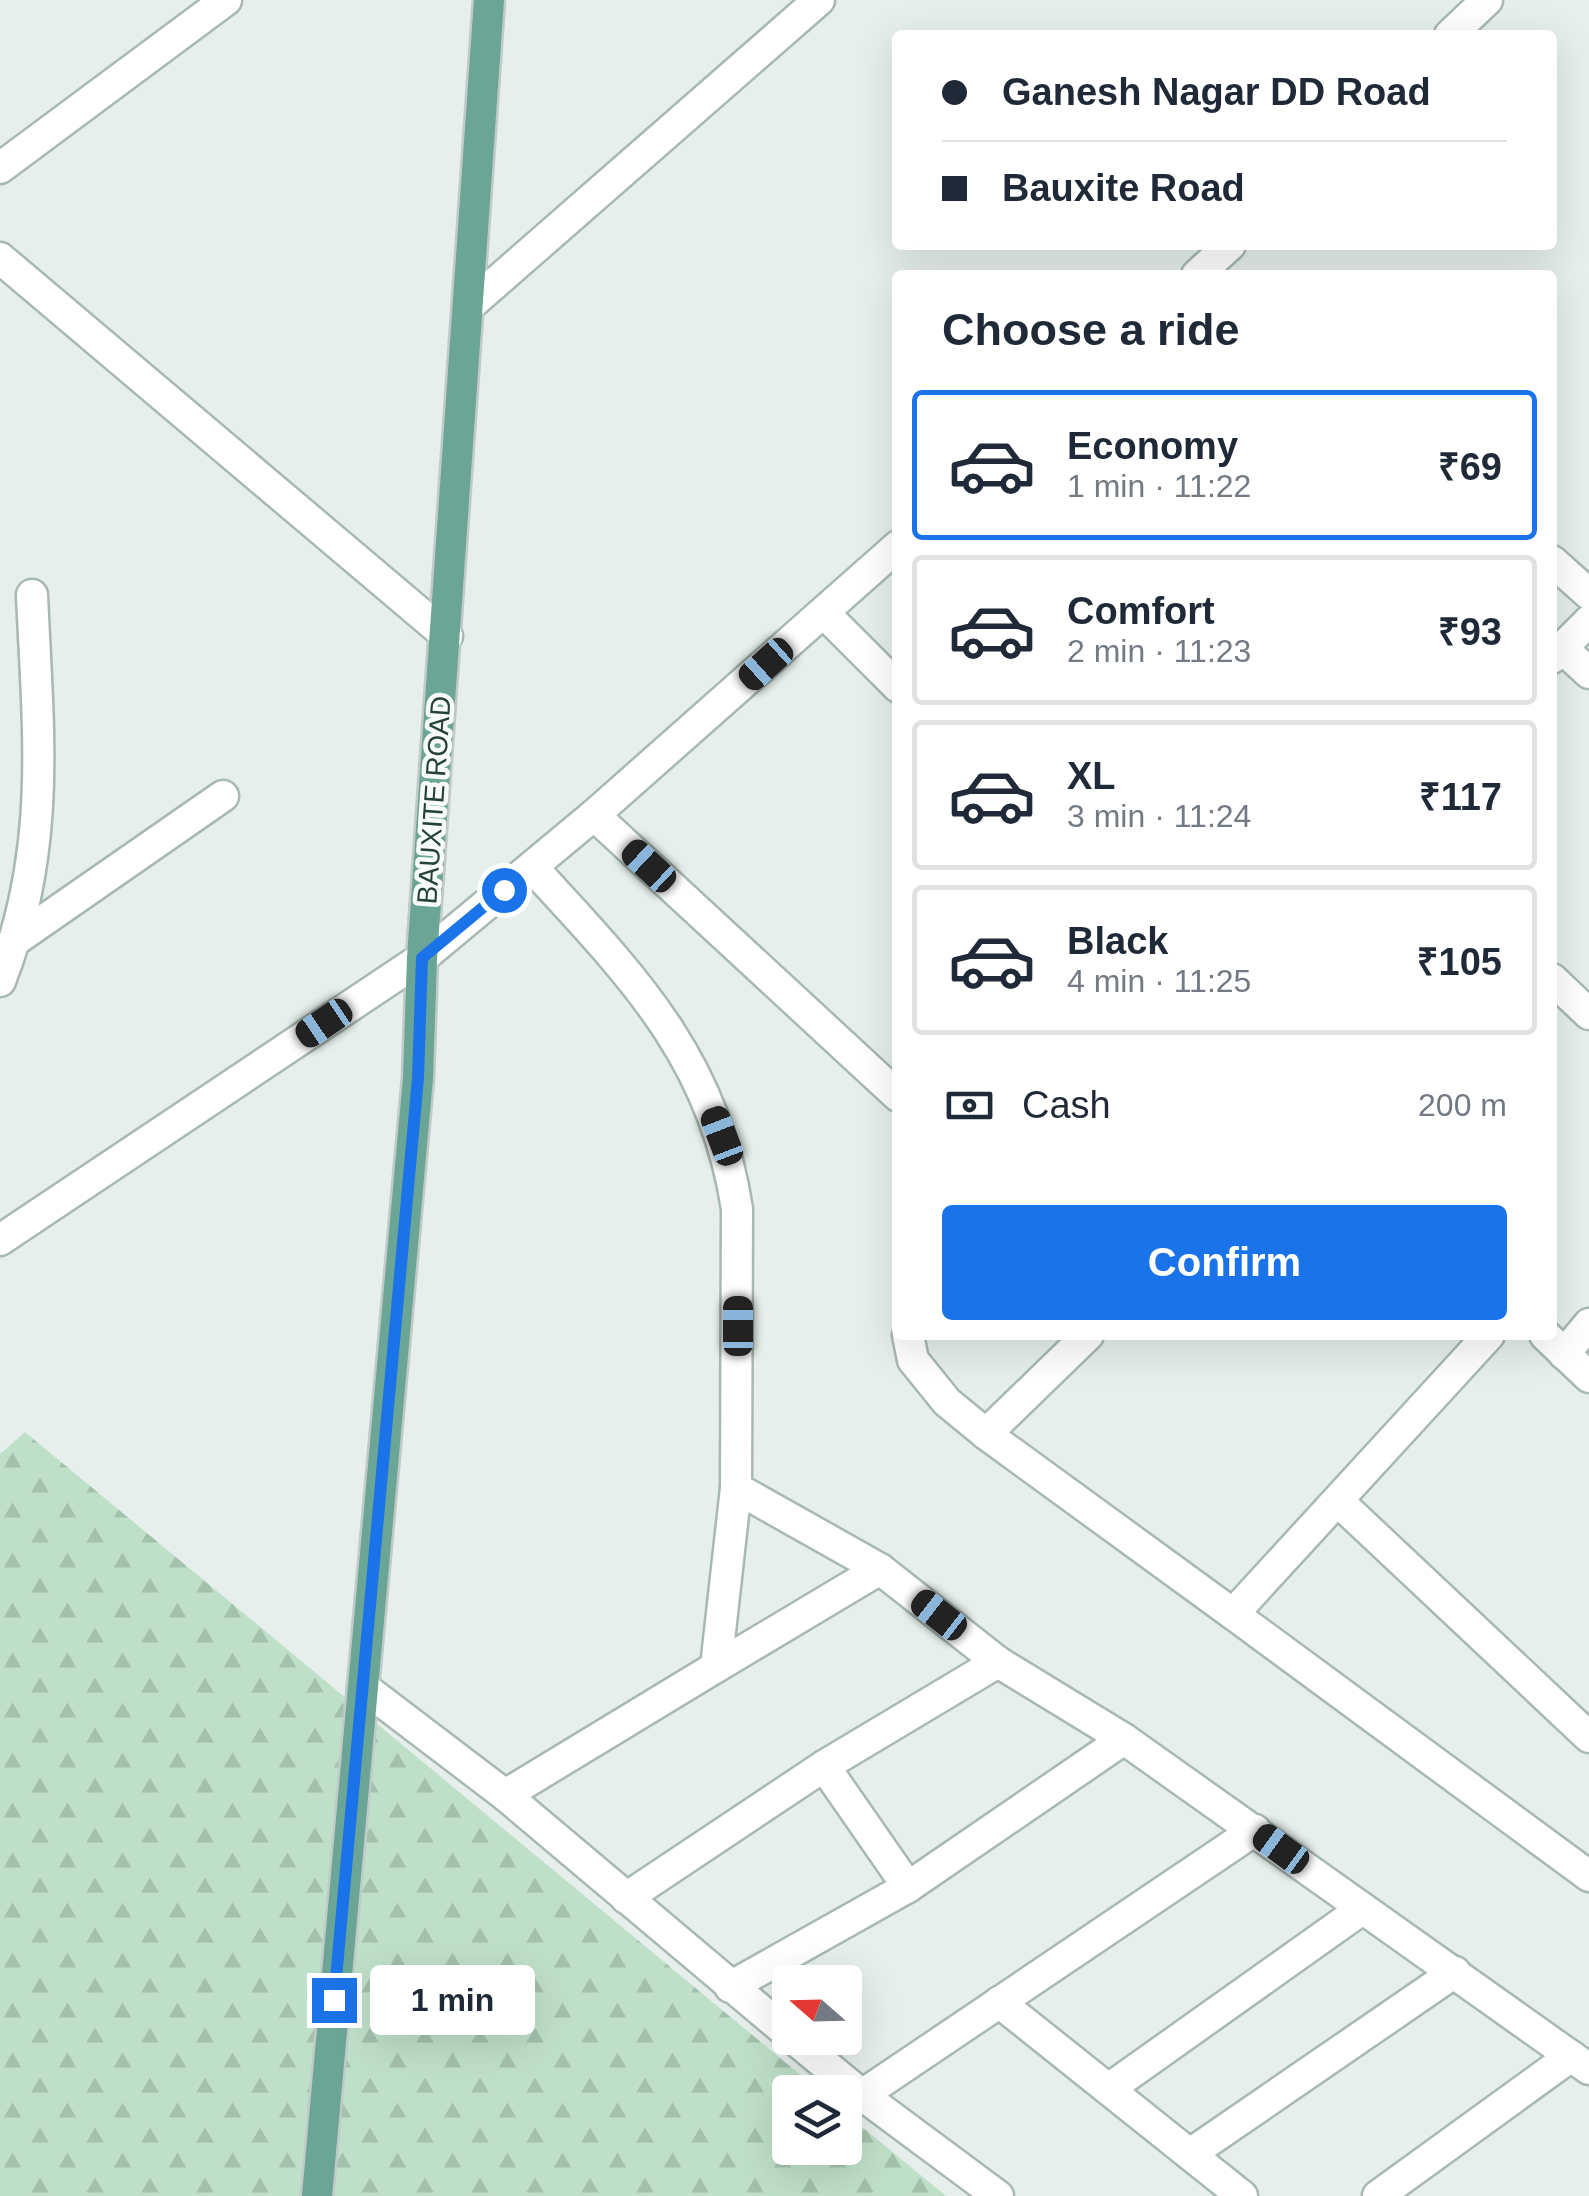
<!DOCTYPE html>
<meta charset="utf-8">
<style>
:root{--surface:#fff;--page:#f6f6f7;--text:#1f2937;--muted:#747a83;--line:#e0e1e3;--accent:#1a73e8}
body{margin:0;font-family:Helvetica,sans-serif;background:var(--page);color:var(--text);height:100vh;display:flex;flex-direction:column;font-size:38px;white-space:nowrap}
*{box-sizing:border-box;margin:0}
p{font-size:32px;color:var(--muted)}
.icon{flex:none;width:55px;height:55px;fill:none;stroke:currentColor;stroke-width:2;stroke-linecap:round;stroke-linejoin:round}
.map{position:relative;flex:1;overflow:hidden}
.sheet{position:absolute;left:892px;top:270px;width:665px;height:1070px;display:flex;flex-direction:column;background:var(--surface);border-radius:10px;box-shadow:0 10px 40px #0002}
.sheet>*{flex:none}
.guide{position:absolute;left:892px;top:30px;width:665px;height:220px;border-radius:10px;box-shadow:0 10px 40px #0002;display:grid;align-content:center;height:220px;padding:0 50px;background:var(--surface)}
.needle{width:65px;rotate:290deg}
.tools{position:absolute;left:772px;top:1965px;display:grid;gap:20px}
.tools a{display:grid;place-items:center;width:90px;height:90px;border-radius:10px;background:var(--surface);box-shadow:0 10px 40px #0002;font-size:50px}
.end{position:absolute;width:45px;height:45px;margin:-22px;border:12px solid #1a73e8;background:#fff;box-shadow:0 0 0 5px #fff}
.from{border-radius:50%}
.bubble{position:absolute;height:70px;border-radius:10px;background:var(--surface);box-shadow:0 10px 40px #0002;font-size:32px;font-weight:700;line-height:70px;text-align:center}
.car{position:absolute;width:30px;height:60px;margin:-30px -15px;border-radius:12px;box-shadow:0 0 8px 2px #0007;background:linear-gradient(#222 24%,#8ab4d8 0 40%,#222 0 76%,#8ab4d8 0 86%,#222 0)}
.guide b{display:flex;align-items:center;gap:35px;height:95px;font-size:38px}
.guide b+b{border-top:2px solid var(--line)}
.guide i{width:25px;height:25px;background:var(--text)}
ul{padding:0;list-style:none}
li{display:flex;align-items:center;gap:30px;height:150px;margin:0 20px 15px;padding:0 30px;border:5px solid var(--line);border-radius:10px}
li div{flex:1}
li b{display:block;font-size:38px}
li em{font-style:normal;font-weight:700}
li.active{border-color:var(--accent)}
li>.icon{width:90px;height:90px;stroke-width:1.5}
h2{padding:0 50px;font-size:45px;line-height:120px}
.pay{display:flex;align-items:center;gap:25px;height:110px;padding:0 50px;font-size:38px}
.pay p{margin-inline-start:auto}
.primary-button{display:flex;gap:20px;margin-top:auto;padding:20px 50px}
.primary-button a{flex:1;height:115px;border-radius:10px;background:var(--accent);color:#fff;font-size:40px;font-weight:700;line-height:115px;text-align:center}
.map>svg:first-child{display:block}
.forest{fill:url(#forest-firs)}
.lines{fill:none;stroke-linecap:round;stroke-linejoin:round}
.minor-casing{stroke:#a8b8b2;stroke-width:35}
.major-casing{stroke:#c2cac8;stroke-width:35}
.minor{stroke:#fff;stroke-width:30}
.major{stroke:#6aa596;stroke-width:30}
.route{stroke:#1a73e8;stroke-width:12}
.labels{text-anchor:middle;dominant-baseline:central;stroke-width:9;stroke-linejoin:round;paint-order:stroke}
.street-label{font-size:28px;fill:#24423a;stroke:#f7fbf9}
</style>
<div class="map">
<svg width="1589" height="2196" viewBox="0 0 1589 2196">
<defs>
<pattern id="forest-firs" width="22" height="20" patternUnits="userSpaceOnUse" patternTransform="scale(2.5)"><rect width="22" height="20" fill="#bfe0c8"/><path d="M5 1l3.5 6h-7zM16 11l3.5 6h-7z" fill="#a4c1ad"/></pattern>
</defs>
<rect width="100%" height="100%" fill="#e6efeb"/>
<!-- forest -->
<path class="forest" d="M25,1432L821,2092H790V2148H845V2113L946,2196H0V1454Z"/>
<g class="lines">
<defs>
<g id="minor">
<path d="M1450,35L1487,0"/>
<path d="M0,168L226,0"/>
<path d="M0,258L447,636"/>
<path d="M1197,275L1230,245"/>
<path d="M470,305L819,0"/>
<path d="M1552,561L1589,594"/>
<path d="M824,613L898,687"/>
<path d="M1563,649L1589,673"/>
<path d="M1552,658L1589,621"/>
<path d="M594,815L898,1096"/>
<path d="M532,867C631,975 714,1057 737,1209L736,1488L716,1667L880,1569"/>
<path d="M17,939L223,796"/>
<path d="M1552,979L1589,1014"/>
<path d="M0,981C52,849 38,732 32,595"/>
<path d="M0,1240L422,958L594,815L898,546"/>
<path d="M908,1335L913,1360L947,1402L986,1434L1233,1614"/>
<path d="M1489,1335L1233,1614L1589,1876"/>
<path d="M1545,1335L1589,1377"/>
<path d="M1564,1354L1589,1324"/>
<path d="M986,1434L1088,1335"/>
<path d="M736,1488L880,1569L998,1662L1124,1739L1589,2069"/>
<path d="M1339,1502L1589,1737"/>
<path d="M363,1687L505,1795L790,2035"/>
<path d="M824,1766L908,1887"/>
<path d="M505,1795L716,1667"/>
<path d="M626,1898L824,1766L998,1662"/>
<path d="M730,1987L908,1887L1124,1739"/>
<path d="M999,2002L1242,2196"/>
<path d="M793,2038L862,2095L998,2196"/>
<path d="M1110,2088L1362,1909"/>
<path d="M862,2095L1255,1830"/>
<path d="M1190,2154L1455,1972"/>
<path d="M1378,2196L1571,2056"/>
</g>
<path id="major" d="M317,2196L418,1078L422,958L489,0"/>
</defs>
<!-- minor casing -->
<use href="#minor" class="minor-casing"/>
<!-- major casing -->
<use href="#major" class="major-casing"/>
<!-- minor -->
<use href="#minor" class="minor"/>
<!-- major -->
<use href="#major" class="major"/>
</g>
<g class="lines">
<!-- route -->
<path class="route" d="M334,2000L418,1078L422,958L504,890"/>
</g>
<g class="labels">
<!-- street labels -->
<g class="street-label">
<text transform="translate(434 800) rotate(-86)">BAUXITE ROAD</text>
</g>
</g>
</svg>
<div class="tools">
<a><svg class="needle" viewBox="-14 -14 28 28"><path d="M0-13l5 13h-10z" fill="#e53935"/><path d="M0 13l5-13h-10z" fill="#747a83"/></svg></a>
<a><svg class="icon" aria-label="layers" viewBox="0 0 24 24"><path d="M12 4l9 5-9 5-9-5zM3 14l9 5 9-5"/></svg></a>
</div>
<i class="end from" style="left:504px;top:890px"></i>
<i class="end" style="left:334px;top:2000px"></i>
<div class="bubble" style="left:370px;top:1965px;width:165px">1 min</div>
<i class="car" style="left:766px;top:664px;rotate:228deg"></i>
<i class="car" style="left:649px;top:866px;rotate:313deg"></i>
<i class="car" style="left:324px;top:1023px;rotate:236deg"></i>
<i class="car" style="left:722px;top:1136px;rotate:339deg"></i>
<i class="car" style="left:738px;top:1326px;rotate:0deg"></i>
<i class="car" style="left:939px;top:1615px;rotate:308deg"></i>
<i class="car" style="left:1281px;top:1849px;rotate:306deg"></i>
<div class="guide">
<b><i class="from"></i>Ganesh Nagar DD Road</b>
<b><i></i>Bauxite Road</b>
</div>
<section class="sheet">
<h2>Choose a ride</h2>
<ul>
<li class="active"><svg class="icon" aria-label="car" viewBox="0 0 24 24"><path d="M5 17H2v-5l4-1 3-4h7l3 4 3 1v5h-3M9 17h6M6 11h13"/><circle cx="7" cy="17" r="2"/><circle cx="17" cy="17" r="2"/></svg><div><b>Economy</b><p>1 min · 11:22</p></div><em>₹69</em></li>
<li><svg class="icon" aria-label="car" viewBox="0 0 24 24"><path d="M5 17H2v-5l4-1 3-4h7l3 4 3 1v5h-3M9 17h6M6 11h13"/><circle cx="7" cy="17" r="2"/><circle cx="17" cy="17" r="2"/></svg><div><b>Comfort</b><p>2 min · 11:23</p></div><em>₹93</em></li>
<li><svg class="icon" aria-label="car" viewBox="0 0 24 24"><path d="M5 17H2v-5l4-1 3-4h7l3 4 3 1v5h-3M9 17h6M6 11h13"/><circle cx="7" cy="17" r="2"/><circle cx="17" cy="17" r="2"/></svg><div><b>XL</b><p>3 min · 11:24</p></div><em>₹117</em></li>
<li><svg class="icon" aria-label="car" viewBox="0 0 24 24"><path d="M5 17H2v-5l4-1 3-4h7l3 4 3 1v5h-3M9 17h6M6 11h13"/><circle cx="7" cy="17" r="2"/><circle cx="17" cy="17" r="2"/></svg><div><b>Black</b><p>4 min · 11:25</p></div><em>₹105</em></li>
</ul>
<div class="pay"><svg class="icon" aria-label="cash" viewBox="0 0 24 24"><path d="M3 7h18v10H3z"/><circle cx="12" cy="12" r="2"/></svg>Cash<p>200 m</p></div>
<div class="primary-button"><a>Confirm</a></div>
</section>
</div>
